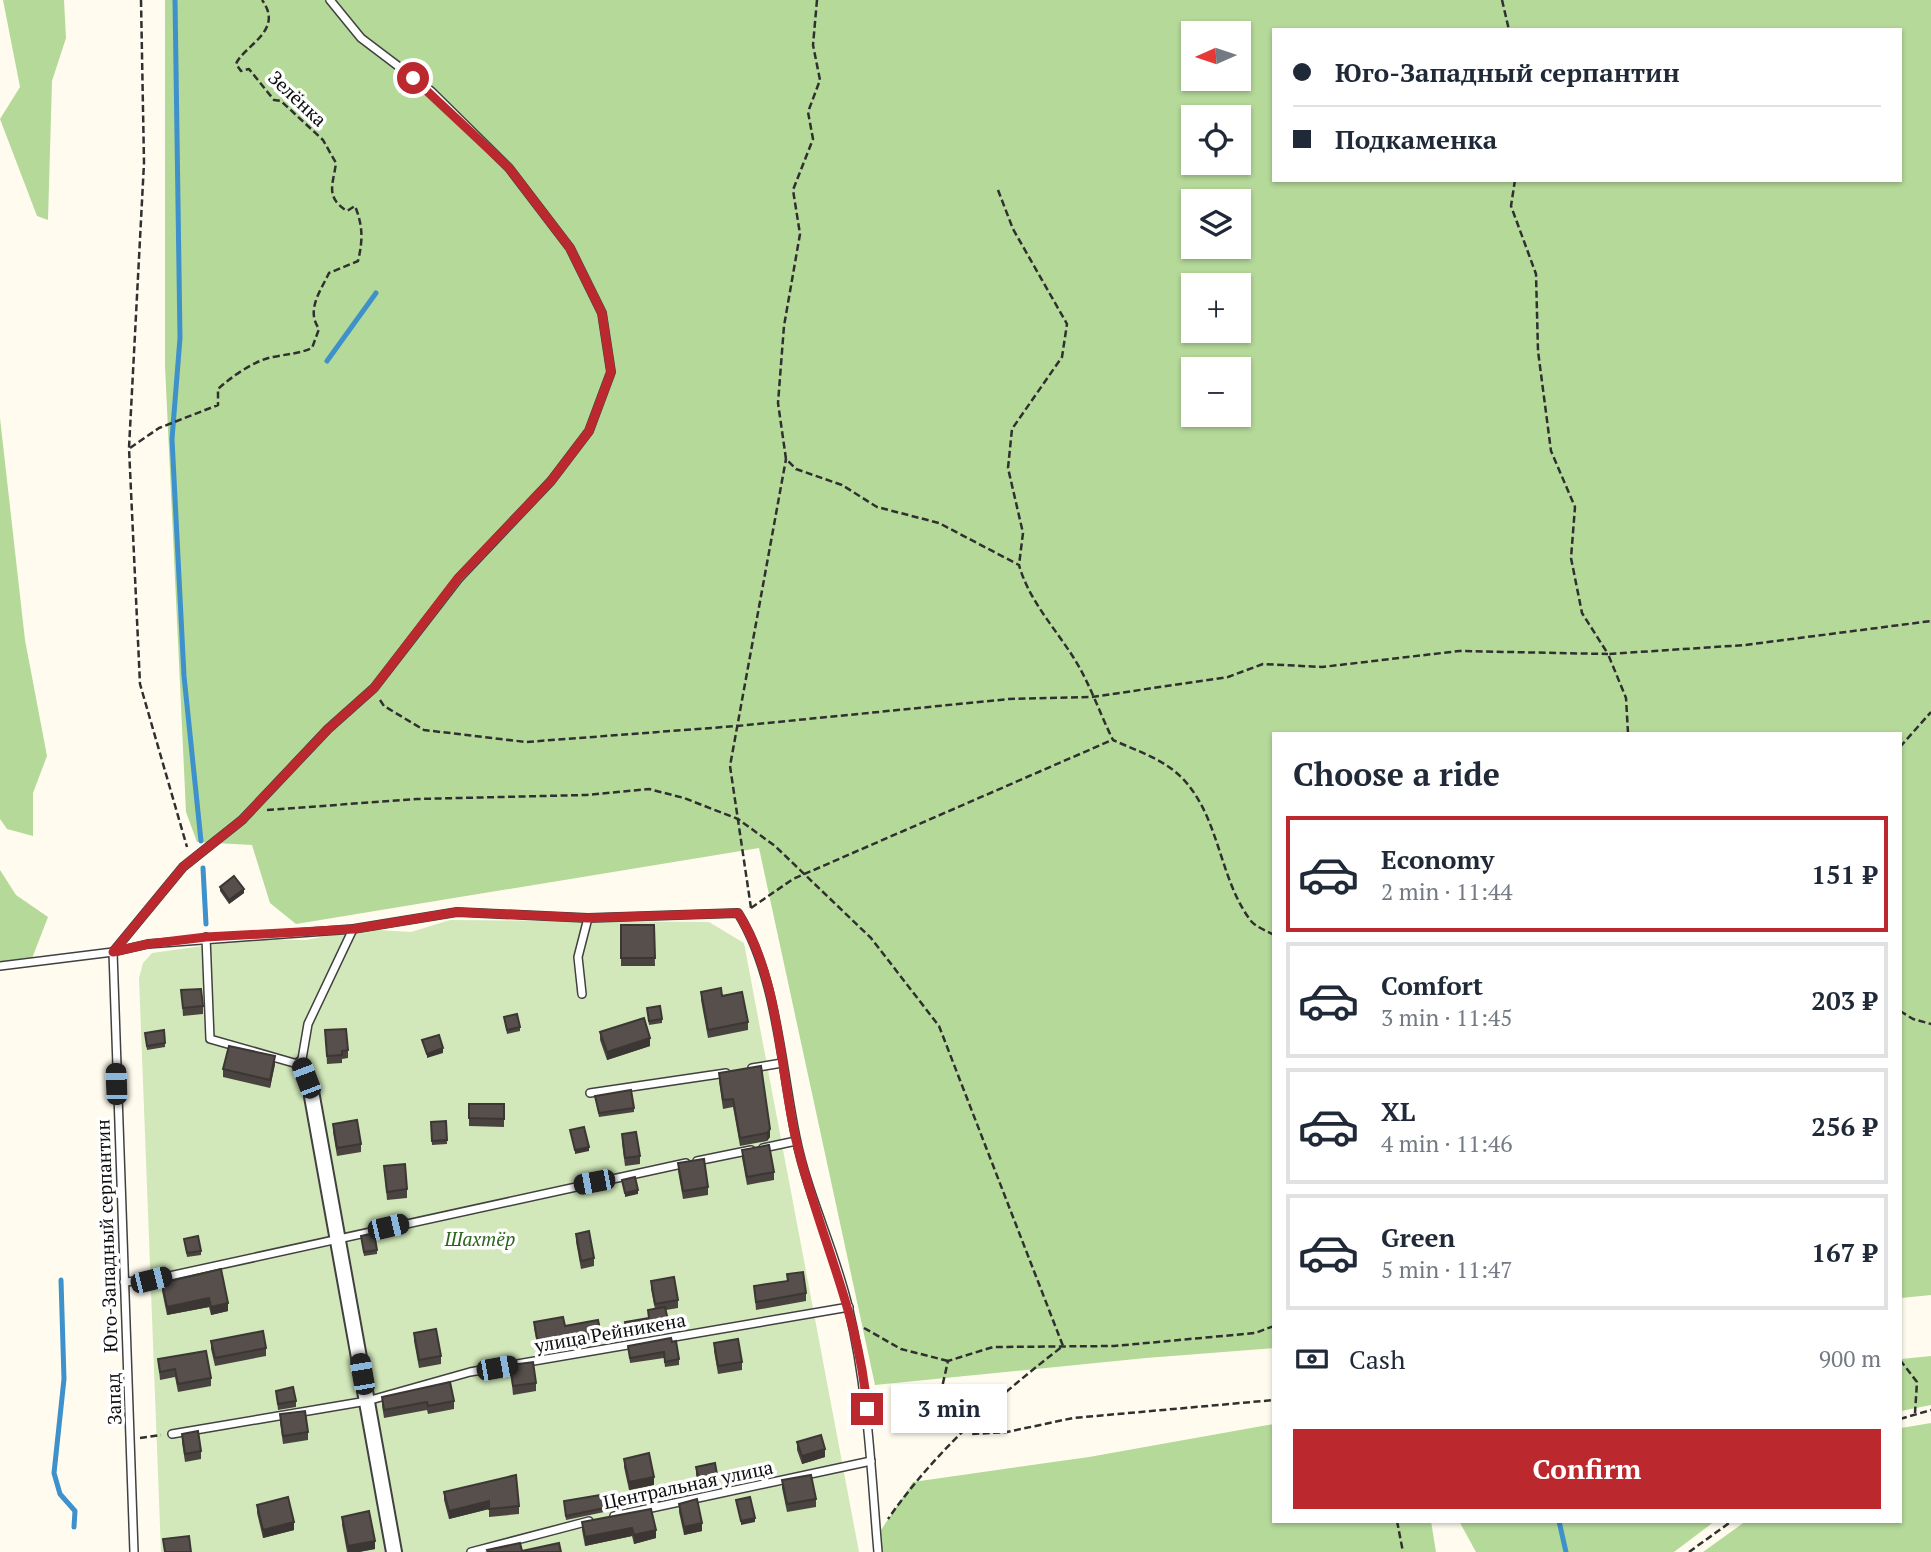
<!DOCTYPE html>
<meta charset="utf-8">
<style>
:root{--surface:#fff;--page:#f2f2f3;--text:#1f2937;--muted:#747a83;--line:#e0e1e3;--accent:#bb292f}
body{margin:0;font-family:"PT Serif",serif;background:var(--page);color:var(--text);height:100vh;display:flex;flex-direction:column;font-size:26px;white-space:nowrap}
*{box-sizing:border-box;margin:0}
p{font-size:23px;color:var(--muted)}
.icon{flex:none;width:38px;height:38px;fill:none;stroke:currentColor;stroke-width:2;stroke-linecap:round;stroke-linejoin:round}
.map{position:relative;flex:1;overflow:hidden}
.details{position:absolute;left:1272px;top:732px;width:630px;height:791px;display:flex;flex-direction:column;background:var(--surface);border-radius:0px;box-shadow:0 2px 5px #0004}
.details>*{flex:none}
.guide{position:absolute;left:1272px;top:28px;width:630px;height:154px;border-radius:0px;box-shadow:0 2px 5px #0004;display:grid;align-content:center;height:154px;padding:0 21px;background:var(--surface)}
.needle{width:46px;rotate:267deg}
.controls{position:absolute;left:1181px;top:21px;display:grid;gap:14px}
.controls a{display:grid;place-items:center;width:70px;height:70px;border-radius:0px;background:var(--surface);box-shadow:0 2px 5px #0004;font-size:35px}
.end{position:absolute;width:32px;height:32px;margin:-16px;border:9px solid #bb292f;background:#fff;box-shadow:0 0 0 4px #fff}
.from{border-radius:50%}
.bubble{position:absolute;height:49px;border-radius:0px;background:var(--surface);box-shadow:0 2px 5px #0004;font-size:23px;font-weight:700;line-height:49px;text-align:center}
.car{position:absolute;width:21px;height:42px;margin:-21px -10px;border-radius:9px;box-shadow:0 0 5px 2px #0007;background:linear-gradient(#222 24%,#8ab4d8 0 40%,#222 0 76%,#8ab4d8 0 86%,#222 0)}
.guide b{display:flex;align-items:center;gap:24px;height:66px;font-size:26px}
.guide b+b{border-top:2px solid var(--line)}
.guide i{width:18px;height:18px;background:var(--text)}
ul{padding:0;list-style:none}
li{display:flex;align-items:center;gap:21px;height:116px;margin:0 14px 10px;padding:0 7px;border:4px solid var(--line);border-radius:0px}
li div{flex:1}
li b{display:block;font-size:26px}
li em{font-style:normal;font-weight:700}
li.active{border-color:var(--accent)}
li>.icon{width:63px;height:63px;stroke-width:1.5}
h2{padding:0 21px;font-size:32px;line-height:84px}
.pay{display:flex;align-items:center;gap:18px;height:77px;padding:0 21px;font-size:26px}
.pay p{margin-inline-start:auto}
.primary-button{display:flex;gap:14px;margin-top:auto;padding:14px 21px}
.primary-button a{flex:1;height:80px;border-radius:0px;background:var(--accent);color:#fff;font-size:28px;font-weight:700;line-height:80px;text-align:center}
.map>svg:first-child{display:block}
.green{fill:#d2e8ba}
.forest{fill:#b5d999;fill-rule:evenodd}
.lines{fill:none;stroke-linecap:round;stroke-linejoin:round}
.stream{stroke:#3e91ca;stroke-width:5}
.lane-casing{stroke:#414141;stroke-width:10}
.street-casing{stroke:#414141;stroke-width:18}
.path{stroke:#303030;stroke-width:2.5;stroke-dasharray:7 3.5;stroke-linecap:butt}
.lane{stroke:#fff;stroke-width:7}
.street{stroke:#fff;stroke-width:14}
.wall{fill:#4a4440}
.shaded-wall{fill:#3c3734}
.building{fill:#564f4b;stroke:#3c3734;stroke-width:2}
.route{stroke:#bb292f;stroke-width:9}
.labels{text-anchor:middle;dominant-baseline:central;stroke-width:7;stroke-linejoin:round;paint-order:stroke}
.street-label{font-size:19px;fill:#0e0e0e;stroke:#fff}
.park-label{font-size:19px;font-style:italic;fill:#2d651f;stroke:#fff}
</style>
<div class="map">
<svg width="1931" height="1552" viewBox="0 0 1931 1552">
<rect width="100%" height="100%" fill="#fffcef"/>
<!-- green -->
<path class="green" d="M450,920L709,922L744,943L859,1552H161L139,978L143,963L152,953L252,939L306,940L362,929L411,932Z"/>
<!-- forest -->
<g class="forest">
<path d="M3,0H64L66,38L52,81L48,220L37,216L0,119L20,87Z"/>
<path d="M165,0H1931V1295L1901,1298L1900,733H1274V1348L1146,1358L875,1385L759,848L296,924L270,903L252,845L197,842L186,812L165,366ZM1274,30H1900V180H1274ZM1194,33H1239V79H1194ZM1194,117H1239V163H1194ZM1194,201H1239V247H1194ZM1194,285H1239V331H1194ZM1194,369H1239V415H1194Z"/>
<path d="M0,418L25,640L47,756L33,793V836L7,829L0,819Z"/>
<path d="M0,870L16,895L48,917L31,961L0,966Z"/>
<path d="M1931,1356V1405L1901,1411V1359Z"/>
<path d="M1931,1423V1552H1703L1746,1521H1900L1901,1428Z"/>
<path d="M1274,1424V1521H1431L1436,1552H878L877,1536L913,1482L1089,1457Z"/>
<path d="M1459,1521H1715L1674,1552H1476Z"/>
</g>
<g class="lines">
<!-- stream -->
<g class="stream">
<path d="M175,0L180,338L172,439L184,676L201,841"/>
<path d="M327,361L376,293"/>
<path d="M203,868L206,924"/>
<path d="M61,1280L64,1379L54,1473L60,1494L75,1511L74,1527"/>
<path d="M1559,1521L1566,1552"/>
</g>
<defs>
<g id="lane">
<path d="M206,937L210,1039L301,1065L308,1024L353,929"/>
<path d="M0,966L113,952L148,944L353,929L457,912L588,918L738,913C777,975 781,1067 796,1138C808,1197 836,1252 849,1310C868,1390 871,1471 878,1552"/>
<path d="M582,994L578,957L588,918"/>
<path d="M752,1068L782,1063"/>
<path d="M590,1093L726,1073"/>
<path d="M763,1148L796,1141"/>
<path d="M697,1161L751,1150"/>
<path d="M124,1282L151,1280L686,1163"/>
<path d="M172,1434L367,1401L470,1372L849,1307"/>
<path d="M614,1516L871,1461"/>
<path d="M134,1552L113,952L183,867L242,820L328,729L374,688L459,578L551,481L589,431L611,372L602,313L570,248L509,168L431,91L361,38L330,0"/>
<path d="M471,1552L589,1521"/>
</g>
<path id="street" d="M301,1065L311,1091L394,1552"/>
</defs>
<!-- lane casing -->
<use href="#lane" class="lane-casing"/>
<!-- street casing -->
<use href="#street" class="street-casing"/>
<!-- path -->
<g class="path">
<path d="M141,0L144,163L129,448L140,684L187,847"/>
<path d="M817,0L813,45L820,80L808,112L813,139L793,190L800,234L784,326L778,403L786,459L796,469L842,485L877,507L939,523L1019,565C1029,601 1056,629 1075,660C1090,684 1100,714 1113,740C1137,751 1164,759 1183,779C1220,818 1219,879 1251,921C1256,927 1267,931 1274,935"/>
<path d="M1502,0L1509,30"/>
<path d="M1515,180L1511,206L1536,274L1538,351L1551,451L1575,507L1571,558L1582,613L1608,654"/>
<path d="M998,190L1013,229L1067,324L1062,357L1012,429L1008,468L1023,533L1019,565"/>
<path d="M130,448L159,428L218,405V389C231,377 255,360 273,357C287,354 298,354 312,348L319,329C306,310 320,292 329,273L358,261C363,240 363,226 355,206L347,211C325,197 333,185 336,163L323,140L281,101L274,100L249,69L241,71L236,64C243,46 285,31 262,0"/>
<path d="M380,700L384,706L424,730L526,742L737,726L1009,699L1092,697L1228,677L1263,664L1322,667L1459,651L1608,654"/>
<path d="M1628,733L1626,698L1608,654L1745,645L1931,621"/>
<path d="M1900,747L1931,712"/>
<path d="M267,810L417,799L586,795L649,789L684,798L738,819L775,846L871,938L939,1026L1063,1346C998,1396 935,1451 888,1519"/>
<path d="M751,908L730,766L786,459"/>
<path d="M751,908L793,879L1112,740"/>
<path d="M1900,1011L1913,1019L1931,1024"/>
<path d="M1274,1326L1255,1333L1114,1346L993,1347L948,1361L938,1405L972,1434L1007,1432L1073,1418L1274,1400"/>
<path d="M864,1328L901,1349L948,1361"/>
<path d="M1900,1360L1917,1382L1915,1413"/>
<path d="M1900,1419L1931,1410"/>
<path d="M140,1438L161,1435"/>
<path d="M1397,1521L1403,1552"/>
<path d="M1689,1552L1732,1521"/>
</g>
<!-- lane -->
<use href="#lane" class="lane"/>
<!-- street -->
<use href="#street" class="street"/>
</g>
<!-- wall -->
<g class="wall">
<path d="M220,887L244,893L229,904L220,891Z"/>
<path d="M621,925H654L655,966H621Z"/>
<path d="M181,990L203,1006V1014L183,1016Z"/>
<path d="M701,992L722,996L748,1022V1030L708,1038L701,1000Z"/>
<path d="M647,1008L662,1019V1023L649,1025Z"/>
<path d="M504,1017L520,1027V1031L507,1034Z"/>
<path d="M325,1030L348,1050V1058L342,1059V1063L327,1064Z"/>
<path d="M600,1032L650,1046L607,1060L600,1040Z"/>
<path d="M145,1033L165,1043V1047L147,1050Z"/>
<path d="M275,1064L270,1088L223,1077V1069Z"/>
<path d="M761,1066L770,1137L767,1141L740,1146L733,1107L723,1109L719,1081V1073Z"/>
<path d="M595,1096L634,1108V1112L599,1117Z"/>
<path d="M469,1104H504V1127L469,1126Z"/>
<path d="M446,1121L447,1144L432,1145L431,1122Z"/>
<path d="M333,1124L361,1144V1152L337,1156L333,1132Z"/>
<path d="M622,1134L640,1156V1164L625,1166L622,1142Z"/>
<path d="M742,1150L774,1172V1180L747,1185L742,1158Z"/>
<path d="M678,1163L708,1187V1195L683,1199L678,1171Z"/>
<path d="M384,1166L407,1189V1198L387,1200Z"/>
<path d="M576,1234L594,1258V1266L581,1269L576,1242Z"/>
<path d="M361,1236L377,1250V1254L364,1256Z"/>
<path d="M184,1239L201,1251V1255L187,1257Z"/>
<path d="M221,1269L228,1311L211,1315L209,1307L167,1315L162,1291V1283Z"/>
<path d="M787,1274L806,1293V1301L756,1310L754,1286L787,1281Z"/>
<path d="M651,1281L678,1300V1308L666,1310L669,1332L627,1339L625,1322L648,1318V1310L655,1309L651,1289Z"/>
<path d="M534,1322L565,1326L601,1334V1340L538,1349L534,1328Z"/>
<path d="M414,1333L441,1356V1364L419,1368L414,1341Z"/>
<path d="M211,1341L266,1348V1356L215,1366L211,1349Z"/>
<path d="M672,1342L679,1359V1365L665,1367L664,1358L630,1363L628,1346Z"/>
<path d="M714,1343L742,1362V1370L718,1374L714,1351Z"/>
<path d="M158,1359L211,1378V1386L178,1392L175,1377L160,1380Z"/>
<path d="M510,1365L536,1383V1391L513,1395Z"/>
<path d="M276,1391L296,1401V1407L278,1410Z"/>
<path d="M382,1397L454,1401V1409L428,1414L427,1410L384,1418L382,1405Z"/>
<path d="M280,1414L308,1432V1440L283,1444L280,1422Z"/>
<path d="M182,1434L201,1451V1459L185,1462L182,1442Z"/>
<path d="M797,1442L825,1457L802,1464L797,1450Z"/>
<path d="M624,1459L654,1485L629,1490L624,1467Z"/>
<path d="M696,1467L718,1488L700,1492L696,1475Z"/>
<path d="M782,1480L816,1499V1507L787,1512L782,1488Z"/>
<path d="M444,1492L519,1506V1514L489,1517V1509L449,1519L444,1500Z"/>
<path d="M602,1499L609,1507V1511L566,1520L564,1501Z"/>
<path d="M679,1504L702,1531L684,1535L679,1512Z"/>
<path d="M257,1505L294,1530L263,1538L257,1513Z"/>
<path d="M651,1509L656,1538L634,1544L632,1536L585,1546L582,1530V1522Z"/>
<path d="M342,1517L375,1549L359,1552H347L342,1525Z"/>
</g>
<!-- shaded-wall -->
<g class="shaded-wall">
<path d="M244,889V893L229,904V900Z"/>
<path d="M650,1038V1046L607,1060V1052Z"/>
<path d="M443,1048V1053L427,1058V1054Z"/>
<path d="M275,1056V1064L270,1088V1080Z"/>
<path d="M770,1129V1137L767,1141V1133Z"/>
<path d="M589,1147V1151L575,1154V1150Z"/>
<path d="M638,1190V1194L625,1197V1193Z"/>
<path d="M209,1298V1307L167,1315V1307Z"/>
<path d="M228,1303V1311L211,1315V1307Z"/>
<path d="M825,1449V1457L802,1464V1456Z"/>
<path d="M654,1477V1485L629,1490V1482Z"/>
<path d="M718,1480V1488L700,1492V1484Z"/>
<path d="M489,1501V1509L449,1519V1511Z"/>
<path d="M755,1518V1522L741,1525V1521Z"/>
<path d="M294,1522V1530L263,1538V1530Z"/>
<path d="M702,1523V1531L684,1535V1527Z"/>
<path d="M632,1528V1536L585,1546V1537Z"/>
<path d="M656,1530V1538L634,1544V1535Z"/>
<path d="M375,1541V1549L359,1552H348V1546Z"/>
</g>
<!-- building -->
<g class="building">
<path d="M234,876L244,889L229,900L220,887Z"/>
<path d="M621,925H654L655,958H621Z"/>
<path d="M721,988L722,996L742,992L748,1022L708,1030L701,992Z"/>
<path d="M201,989L203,1006L183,1008L181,990Z"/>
<path d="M660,1006L662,1019L649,1021L647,1008Z"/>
<path d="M517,1014L520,1027L507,1030L504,1017Z"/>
<path d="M644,1018L650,1038L607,1052L600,1032Z"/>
<path d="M346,1029L348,1050L342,1051V1055L327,1056L325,1030Z"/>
<path d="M164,1030L165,1043L147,1046L145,1033Z"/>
<path d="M439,1035L443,1048L427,1054L422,1040Z"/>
<path d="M229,1046L275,1056L270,1080L223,1069Z"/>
<path d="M761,1066L770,1129L767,1133L740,1138L733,1099L723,1100L719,1073Z"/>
<path d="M631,1090L634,1108L599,1113L595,1096Z"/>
<path d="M469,1104H504V1119L469,1118Z"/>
<path d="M357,1120L361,1144L337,1148L333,1124Z"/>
<path d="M446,1121L447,1140L432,1141L431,1122Z"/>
<path d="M584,1127L589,1147L575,1150L570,1130Z"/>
<path d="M636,1132L640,1156L625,1158L622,1134Z"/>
<path d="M769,1145L774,1172L747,1177L742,1150Z"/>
<path d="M704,1159L708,1187L683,1191L678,1163Z"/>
<path d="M405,1164L407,1189L387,1192L384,1166Z"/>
<path d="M635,1177L638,1190L625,1193L622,1180Z"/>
<path d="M589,1231L594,1258L581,1261L576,1234Z"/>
<path d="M374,1233L377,1250L364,1252L361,1236Z"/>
<path d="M198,1236L201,1251L187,1253L184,1239Z"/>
<path d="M221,1269L228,1303L211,1307L209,1298L167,1307L162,1283Z"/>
<path d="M803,1272L806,1293L756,1302L754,1286L788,1281L787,1274Z"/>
<path d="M674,1277L678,1300L655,1304L651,1281Z"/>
<path d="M665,1307L669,1325L627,1332L625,1322L649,1318L648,1310Z"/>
<path d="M563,1317L565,1326L598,1320L601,1334L538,1343L534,1322Z"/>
<path d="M436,1329L441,1356L419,1360L414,1333Z"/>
<path d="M263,1331L266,1348L215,1358L211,1341Z"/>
<path d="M671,1338L672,1342L676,1341L679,1359L665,1362L664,1352L630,1358L628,1346Z"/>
<path d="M738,1339L742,1362L718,1366L714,1343Z"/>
<path d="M206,1351L211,1378L178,1384L175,1369L160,1372L158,1359Z"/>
<path d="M533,1362L536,1383L513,1386L510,1365Z"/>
<path d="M450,1382L454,1401L428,1406L427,1402L384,1410L382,1397Z"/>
<path d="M293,1387L296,1401L278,1404L276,1391Z"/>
<path d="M305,1411L308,1432L283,1436L280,1414Z"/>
<path d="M198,1431L201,1451L185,1454L182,1434Z"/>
<path d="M821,1435L825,1449L802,1456L797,1442Z"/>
<path d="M649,1453L654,1477L629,1482L624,1459Z"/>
<path d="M715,1463L718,1480L700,1484L696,1467Z"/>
<path d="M516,1475L519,1506L489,1509V1501L449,1511L444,1492Z"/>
<path d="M811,1475L816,1499L787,1504L782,1480Z"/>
<path d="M601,1495L602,1499L607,1498L609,1507L566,1516L564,1501Z"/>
<path d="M288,1497L294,1522L263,1530L257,1505Z"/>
<path d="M750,1497L755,1518L741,1521L736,1500Z"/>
<path d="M697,1499L702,1523L684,1527L679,1504Z"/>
<path d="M651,1509L656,1530L634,1535L632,1528L585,1537L582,1522Z"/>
<path d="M369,1511L375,1541L348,1546L342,1517Z"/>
<path d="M189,1536L191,1552H165L163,1539Z"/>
<path d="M520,1543L522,1551L559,1543L561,1552H488L487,1550Z"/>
</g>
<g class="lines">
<!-- route -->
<path class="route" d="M413,78L509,168L570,248L602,313L611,372L589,431L576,448L551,481L458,578L374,688L328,729L242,820L183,867L113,952L148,944L206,937L354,929L457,912L588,918L738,913C780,979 779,1066 796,1140C817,1231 860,1315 867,1409"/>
</g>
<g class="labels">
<!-- street labels -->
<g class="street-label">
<text transform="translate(298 98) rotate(43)">Зелёнка</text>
<text transform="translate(106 1236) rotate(-92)">Юго-Западный серпантин</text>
<text transform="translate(610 1332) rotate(-10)">улица Рейникена</text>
<text transform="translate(113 1399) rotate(-92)">Запад</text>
<text transform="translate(688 1484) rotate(-12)">Центральная улица</text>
</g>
<!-- park labels -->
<g class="park-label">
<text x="480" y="1238">Шахтёр</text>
</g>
</g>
</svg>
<div class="controls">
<a><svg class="needle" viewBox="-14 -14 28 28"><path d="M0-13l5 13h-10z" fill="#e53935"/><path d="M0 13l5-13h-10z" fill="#747a83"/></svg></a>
<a><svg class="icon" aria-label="locate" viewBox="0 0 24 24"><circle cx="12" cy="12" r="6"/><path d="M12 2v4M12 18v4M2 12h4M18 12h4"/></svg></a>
<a><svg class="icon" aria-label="layers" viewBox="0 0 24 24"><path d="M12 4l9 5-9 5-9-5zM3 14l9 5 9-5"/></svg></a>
<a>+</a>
<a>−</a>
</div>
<i class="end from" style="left:413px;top:78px"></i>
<i class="end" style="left:867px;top:1409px"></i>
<div class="bubble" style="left:891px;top:1384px;width:116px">3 min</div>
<i class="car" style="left:306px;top:1078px;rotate:339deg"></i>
<i class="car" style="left:116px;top:1084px;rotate:358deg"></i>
<i class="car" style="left:594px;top:1182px;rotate:259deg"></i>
<i class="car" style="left:388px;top:1227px;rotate:77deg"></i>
<i class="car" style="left:151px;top:1280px;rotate:76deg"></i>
<i class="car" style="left:497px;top:1368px;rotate:80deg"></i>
<i class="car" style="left:362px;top:1374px;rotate:350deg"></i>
<div class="guide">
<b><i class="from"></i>Юго-Западный серпантин</b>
<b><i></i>Подкаменка</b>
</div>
<section class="details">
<h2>Choose a ride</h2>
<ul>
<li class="active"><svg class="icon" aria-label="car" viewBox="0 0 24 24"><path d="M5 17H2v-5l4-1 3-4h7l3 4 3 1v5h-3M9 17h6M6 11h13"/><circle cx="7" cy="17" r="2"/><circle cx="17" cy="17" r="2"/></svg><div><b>Economy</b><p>2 min · 11:44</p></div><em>151 ₽</em></li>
<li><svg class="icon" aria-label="car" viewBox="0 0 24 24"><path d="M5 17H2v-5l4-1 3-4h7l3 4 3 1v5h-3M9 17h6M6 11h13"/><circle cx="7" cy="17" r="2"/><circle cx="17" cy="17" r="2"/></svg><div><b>Comfort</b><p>3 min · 11:45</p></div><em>203 ₽</em></li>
<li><svg class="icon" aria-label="car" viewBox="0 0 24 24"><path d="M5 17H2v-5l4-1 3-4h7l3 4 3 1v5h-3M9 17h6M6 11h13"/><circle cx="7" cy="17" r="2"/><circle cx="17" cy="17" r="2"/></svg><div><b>XL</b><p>4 min · 11:46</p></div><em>256 ₽</em></li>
<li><svg class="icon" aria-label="car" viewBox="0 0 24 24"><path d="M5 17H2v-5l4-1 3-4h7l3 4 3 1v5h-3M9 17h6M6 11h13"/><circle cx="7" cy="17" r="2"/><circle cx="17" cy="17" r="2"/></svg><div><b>Green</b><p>5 min · 11:47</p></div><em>167 ₽</em></li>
</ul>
<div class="pay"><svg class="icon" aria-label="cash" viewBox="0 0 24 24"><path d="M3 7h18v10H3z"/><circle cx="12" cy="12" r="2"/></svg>Cash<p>900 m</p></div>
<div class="primary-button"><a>Confirm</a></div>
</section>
</div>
